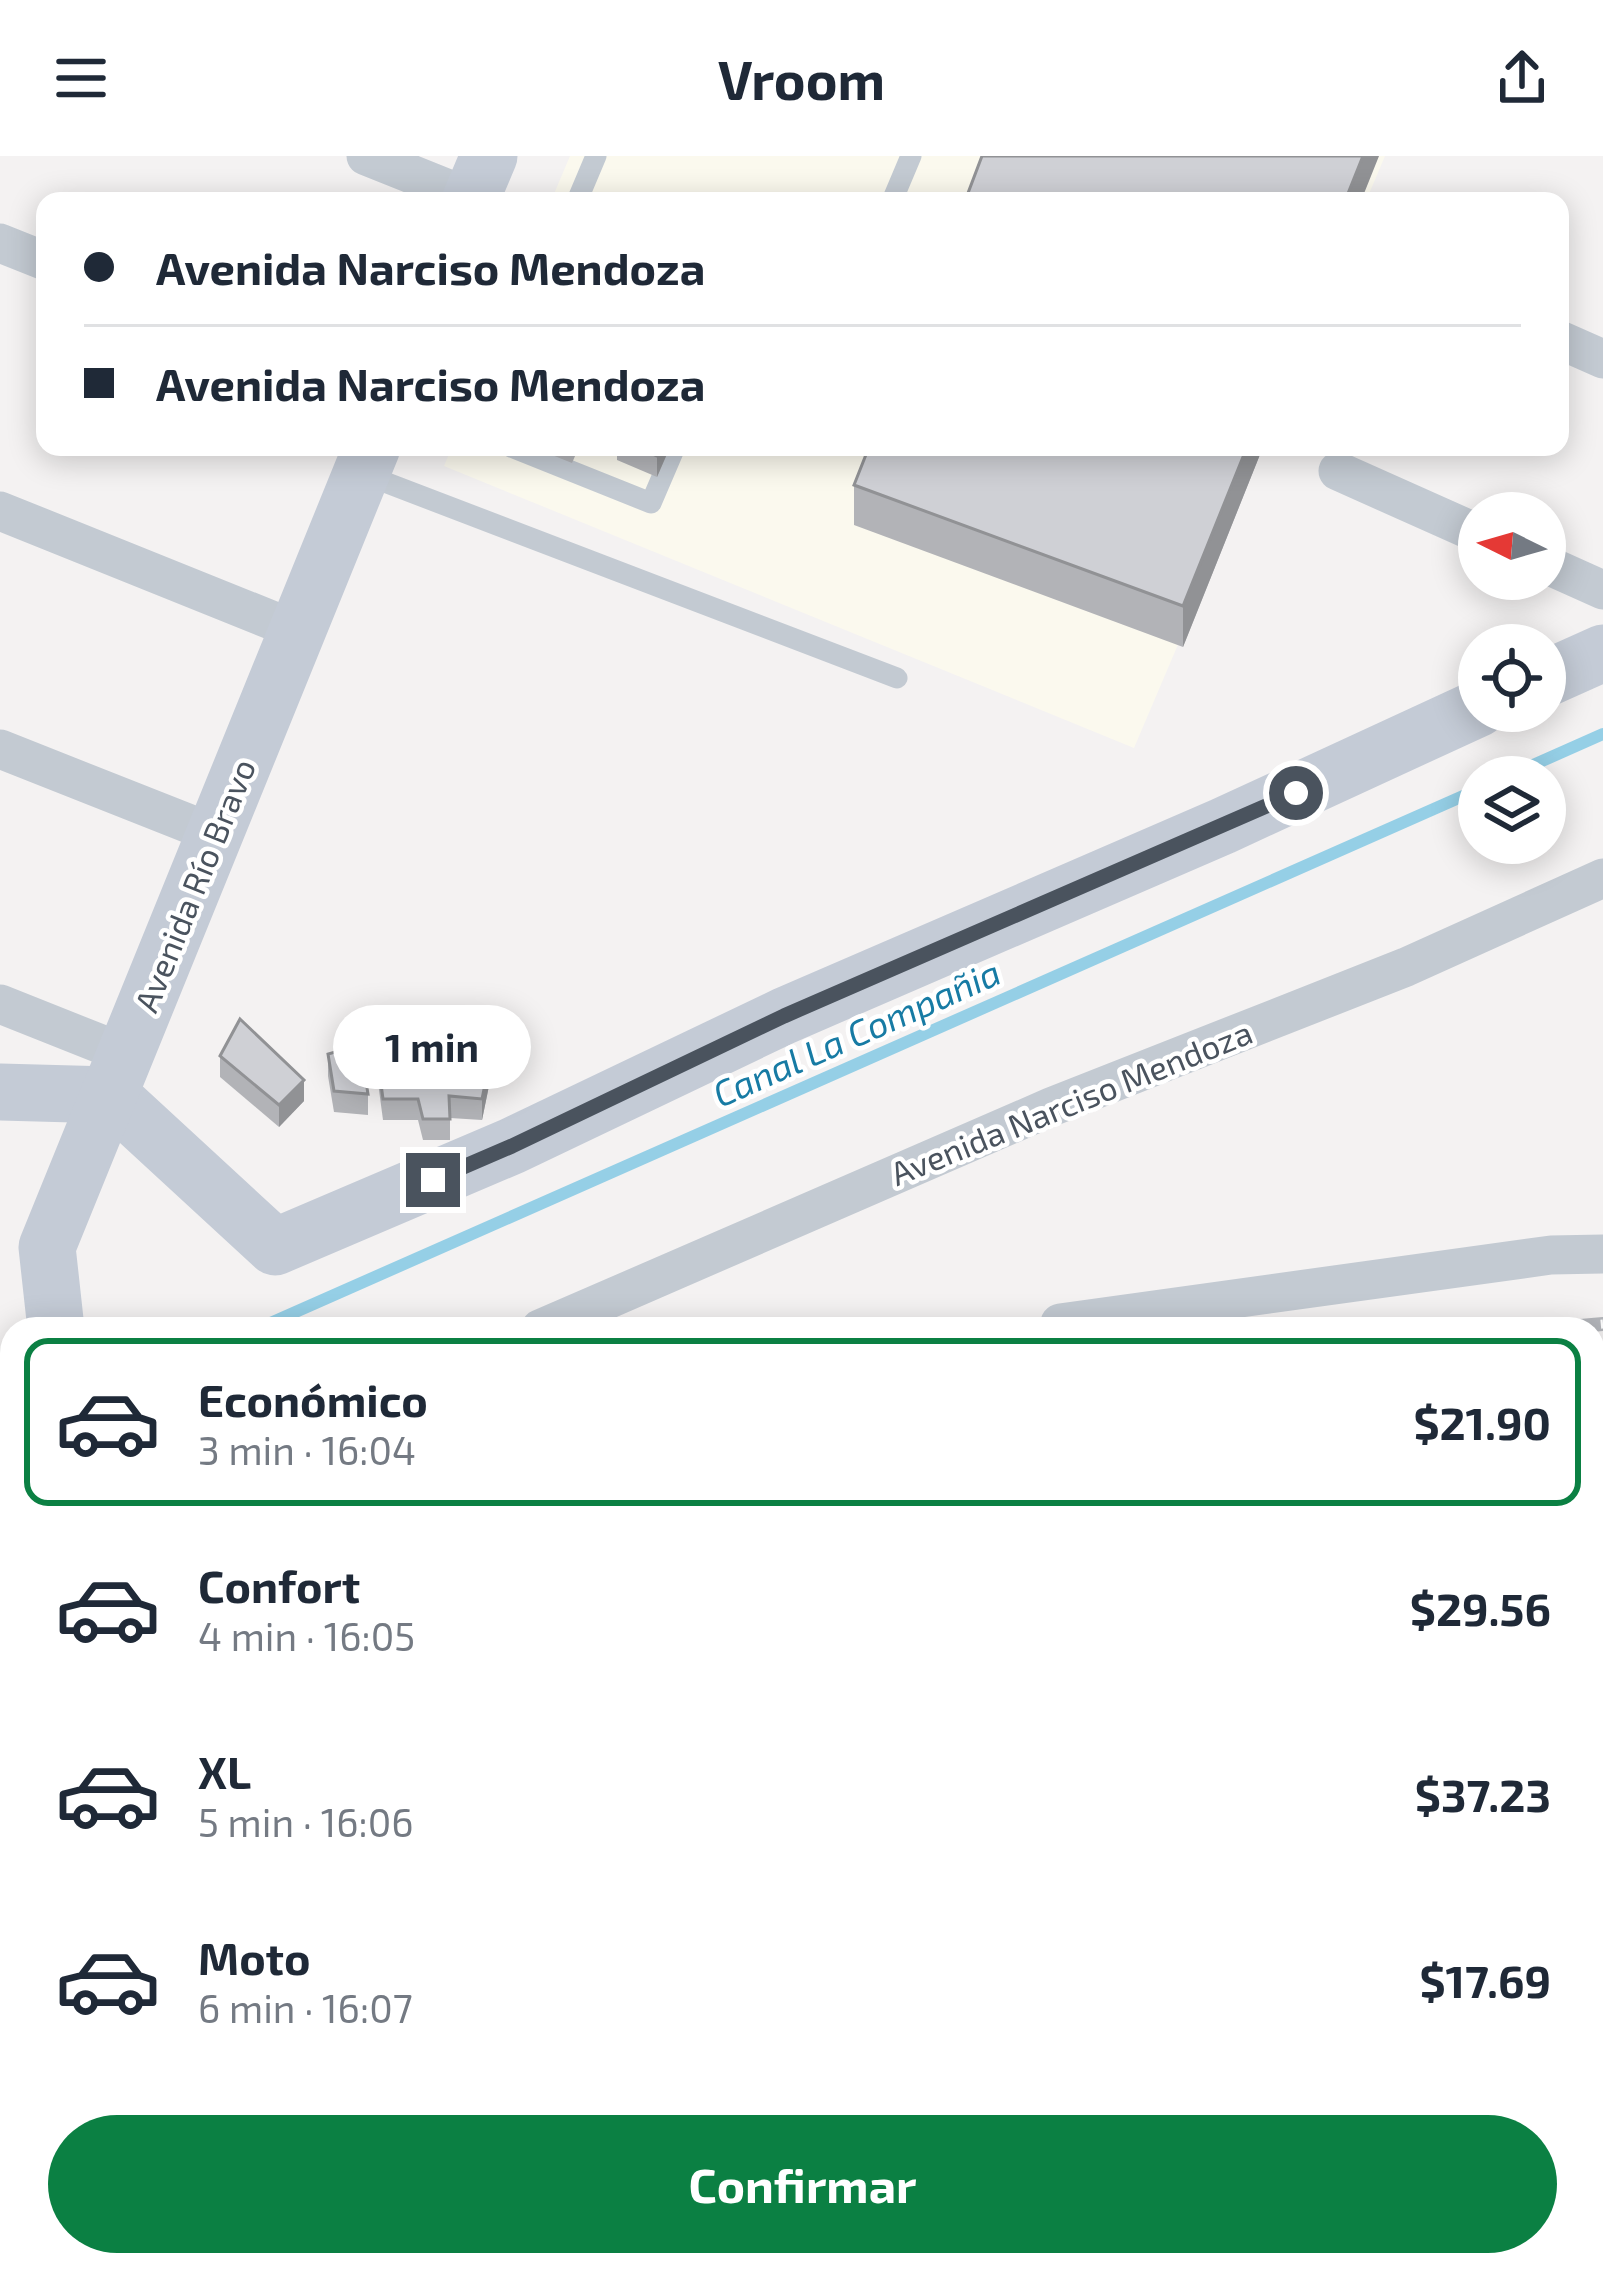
<!DOCTYPE html>
<html lang="es">
<meta charset="utf-8">
<style>
:root{--surface:#fff;--page:#f6f6f7;--text:#1f2937;--muted:#747a83;--line:#e0e1e3;--accent:#0b8043}
body{margin:0;font-family:"Exo 2",sans-serif;background:var(--page);color:var(--text);height:100vh;display:flex;flex-direction:column;font-size:45px;white-space:nowrap}
*{box-sizing:border-box;margin:0}
p{font-size:39px;color:var(--muted)}
.icon{flex:none;width:66px;height:66px;fill:none;stroke:currentColor;stroke-width:2;stroke-linecap:round;stroke-linejoin:round}
.map{position:relative;flex:1;overflow:hidden}
.panel{position:absolute;left:0px;top:1161px;width:1605px;height:960px;display:flex;flex-direction:column;background:var(--surface);border-radius:36px 36px 0 0;box-shadow:0 6px 30px #0003}
.panel>*{flex:none}
.banner{position:absolute;left:36px;top:36px;width:1533px;height:264px;border-radius:24px;box-shadow:0 6px 30px #0003;display:grid;align-content:center;height:264px;padding:0 48px;background:var(--surface)}
.needle{width:78px;rotate:275deg}
.buttons{position:absolute;left:1458px;top:336px;display:grid;gap:24px}
.buttons a{display:grid;place-items:center;width:108px;height:108px;border-radius:50%;background:var(--surface);box-shadow:0 6px 30px #0003;font-size:60px}
.end{position:absolute;width:54px;height:54px;margin:-27px;border:15px solid #4a535e;background:#fff;box-shadow:0 0 0 6px #fff}
.from{border-radius:50%}
.bubble{position:absolute;height:84px;border-radius:42px;background:var(--surface);box-shadow:0 6px 30px #0003;font-size:39px;font-weight:700;line-height:84px;text-align:center}
.banner b{display:flex;align-items:center;gap:42px;height:114px;font-size:45px}
.banner b+b{border-top:3px solid var(--line)}
.banner i{width:30px;height:30px;background:var(--text)}
ul{padding:21px 0 0;list-style:none}
li{display:flex;align-items:center;gap:36px;height:168px;margin:0 24px 18px;padding:0 24px;border:6px solid transparent;border-radius:24px}
li div{flex:1}
li b{display:block;font-size:45px}
li em{font-style:normal;font-weight:700}
li.selected{border-color:var(--accent)}
li>.icon{width:108px;height:108px;stroke-width:1.5}
.primary-button{display:flex;gap:24px;margin-top:auto;padding:24px 48px}
.primary-button a{flex:1;height:138px;border-radius:72px;background:var(--accent);color:#fff;font-size:48px;font-weight:700;line-height:138px;text-align:center}
header{display:flex;justify-content:space-between;align-items:center;height:156px;padding:0 48px;background:var(--surface);font-size:54px;font-weight:700}
.map>svg:first-child{display:block}
.commercial{fill:#fbf9ee}
.lines{fill:none;stroke-linecap:round;stroke-linejoin:round}
.stream{stroke:#95cfe6;stroke-width:12}
.lane{stroke:#c3cad2;stroke-width:21}
.street{stroke:#c3cad2;stroke-width:39}
.secondary{stroke:#c4cbd6;stroke-width:57}
.rail-casing{stroke:#b4b6bb;stroke-width:14}
.rail{stroke:#fff;stroke-width:9;stroke-dasharray:27;stroke-linecap:butt}
.wall{fill:#b2b3b7}
.shaded-wall{fill:#919295}
.building{fill:#cfd0d5;stroke:#919295;stroke-width:3}
.route{stroke:#4a535e;stroke-width:15}
.labels{text-anchor:middle;dominant-baseline:central;stroke-width:9;stroke-linejoin:round;paint-order:stroke}
.street-label{font-size:33px;fill:#4a535e;stroke:#fff}
.water-label{font-size:36px;font-style:italic;fill:#177ba4;stroke:#fff}
</style>
<header><svg class="icon" aria-label="menu" viewBox="0 0 24 24"><path d="M4 6h16M4 12h16M4 18h16"/></svg>Vroom<svg class="icon" aria-label="share" viewBox="0 0 24 24"><path d="M12 15V3M7 8l5-5 5 5M5 13v7h14v-7"/></svg></header>
<div class="map">
<svg width="1603" height="2121" viewBox="0 0 1603 2121">
<rect width="100%" height="100%" fill="#f4f2f2"/>
<!-- commercial -->
<g class="commercial">
<path d="M570,0H1385L1366,45H551Z"/>
<path d="M452,291H1262L1134,592L444,310Z"/>
</g>
<g class="lines">
<!-- stream -->
<g class="stream">
<path d="M1506,621L1603,578"/>
<path d="M257,1173L1479,633"/>
<path d="M0,1287L12,1281"/>
</g>
<!-- lane -->
<g class="lane">
<path d="M577,45L596,0"/>
<path d="M892,45L911,0"/>
<path d="M511,291L651,347L675,291"/>
<path d="M361,317L897,522"/>
</g>
<!-- street -->
<g class="street">
<path d="M366,0L471,42"/>
<path d="M0,87L45,105"/>
<path d="M1560,184L1603,203"/>
<path d="M1338,315L1479,378"/>
<path d="M0,355L296,474"/>
<path d="M1545,408L1603,434"/>
<path d="M0,593L215,678"/>
<path d="M0,848L126,898"/>
<path d="M1060,1167L1551,1099L1603,1098"/>
<path d="M540,1173L1051,951L1406,811L1603,722"/>
<path d="M1593,1456L1603,1465"/>
<path d="M0,1601L12,1596"/>
<path d="M1593,1770L1603,1780"/>
<path d="M0,1934L12,1945"/>
<path d="M1593,2104L1603,2113"/>
<path d="M196,2109L209,2121"/>
<path d="M548,2109L560,2121"/>
<path d="M1255,2109L1268,2121"/>
</g>
<!-- secondary -->
<g class="secondary">
<path d="M470,45L489,0"/>
<path d="M1545,523L1603,497"/>
<path d="M0,936L110,939L275,1091L512,990L784,860L1223,670L1479,552"/>
<path d="M56,1173L47,1091L372,291"/>
<path d="M1593,1257L1603,1256"/>
<path d="M1593,1385L1603,1374"/>
<path d="M0,1791L12,1778"/>
<path d="M936,2121L947,2109"/>
</g>
<defs>
<g id="rail">
<path d="M1547,1173L1603,1168"/>
<path d="M0,1546L12,1541"/>
</g>
</defs>
<!-- rail casing -->
<use href="#rail" class="rail-casing"/>
<!-- rail -->
<use href="#rail" class="rail"/>
</g>
<!-- wall -->
<g class="wall">
<path d="M532,291H579L572,307Z"/>
<path d="M617,291H670L657,321L617,304Z"/>
<path d="M869,291H1263L1183,491L854,369V329Z"/>
<path d="M328,898L368,938V959L334,956L328,920Z"/>
<path d="M377,898L414,921L492,915L482,964L450,962V984H423L418,964H383L377,919Z"/>
<path d="M220,900L304,945L279,971L220,921Z"/>
</g>
<!-- shaded-wall -->
<g class="shaded-wall">
<path d="M1363,0H1379L1361,45H1345Z"/>
<path d="M661,291H670L657,321V300Z"/>
<path d="M1247,291H1263L1183,491V450Z"/>
<path d="M492,894V915L482,964V943Z"/>
<path d="M304,924V945L279,971V949Z"/>
</g>
<!-- building -->
<g class="building">
<path d="M982,0H1363L1345,45H965Z"/>
<path d="M637,291H661L657,300Z"/>
<path d="M869,291H1247L1183,450L854,329Z"/>
<path d="M240,863L304,924L279,949L220,900Z"/>
<path d="M360,889L368,938L334,935L328,898Z"/>
<path d="M408,893L414,921L446,898L492,894L482,943L449,940L450,963H423L418,943H383L377,898Z"/>
</g>
<g class="lines">
<!-- route -->
<path class="route" d="M433,1024L512,990L784,860L1296,637"/>
</g>
<g class="labels">
<!-- street labels -->
<g class="street-label">
<text transform="translate(194 729) rotate(-68)">Avenida Río Bravo</text>
<text transform="translate(1071 946) rotate(-22)">Avenida Narciso Mendoza</text>
</g>
<!-- water labels -->
<g class="water-label">
<text transform="translate(856 876) rotate(-24)">Canal La Compañia</text>
</g>
</g>
</svg>
<div class="buttons">
<a><svg class="needle" viewBox="-14 -14 28 28"><path d="M0-13l5 13h-10z" fill="#e53935"/><path d="M0 13l5-13h-10z" fill="#747a83"/></svg></a>
<a><svg class="icon" aria-label="locate" viewBox="0 0 24 24"><circle cx="12" cy="12" r="6"/><path d="M12 2v4M12 18v4M2 12h4M18 12h4"/></svg></a>
<a><svg class="icon" aria-label="layers" viewBox="0 0 24 24"><path d="M12 4l9 5-9 5-9-5zM3 14l9 5 9-5"/></svg></a>
</div>
<i class="end from" style="left:1296px;top:637px"></i>
<i class="end" style="left:433px;top:1024px"></i>
<div class="bubble" style="left:333px;top:849px;width:198px">1 min</div>
<div class="banner">
<b><i class="from"></i>Avenida Narciso Mendoza</b>
<b><i></i>Avenida Narciso Mendoza</b>
</div>
<section class="panel">
<ul>
<li class="selected"><svg class="icon" aria-label="car" viewBox="0 0 24 24"><path d="M5 17H2v-5l4-1 3-4h7l3 4 3 1v5h-3M9 17h6M6 11h13"/><circle cx="7" cy="17" r="2"/><circle cx="17" cy="17" r="2"/></svg><div><b>Económico</b><p>3 min · 16:04</p></div><em>$21.90</em></li>
<li><svg class="icon" aria-label="car" viewBox="0 0 24 24"><path d="M5 17H2v-5l4-1 3-4h7l3 4 3 1v5h-3M9 17h6M6 11h13"/><circle cx="7" cy="17" r="2"/><circle cx="17" cy="17" r="2"/></svg><div><b>Confort</b><p>4 min · 16:05</p></div><em>$29.56</em></li>
<li><svg class="icon" aria-label="car" viewBox="0 0 24 24"><path d="M5 17H2v-5l4-1 3-4h7l3 4 3 1v5h-3M9 17h6M6 11h13"/><circle cx="7" cy="17" r="2"/><circle cx="17" cy="17" r="2"/></svg><div><b>XL</b><p>5 min · 16:06</p></div><em>$37.23</em></li>
<li><svg class="icon" aria-label="car" viewBox="0 0 24 24"><path d="M5 17H2v-5l4-1 3-4h7l3 4 3 1v5h-3M9 17h6M6 11h13"/><circle cx="7" cy="17" r="2"/><circle cx="17" cy="17" r="2"/></svg><div><b>Moto</b><p>6 min · 16:07</p></div><em>$17.69</em></li>
</ul>
<div class="primary-button"><a>Confirmar</a></div>
</section>
</div>
